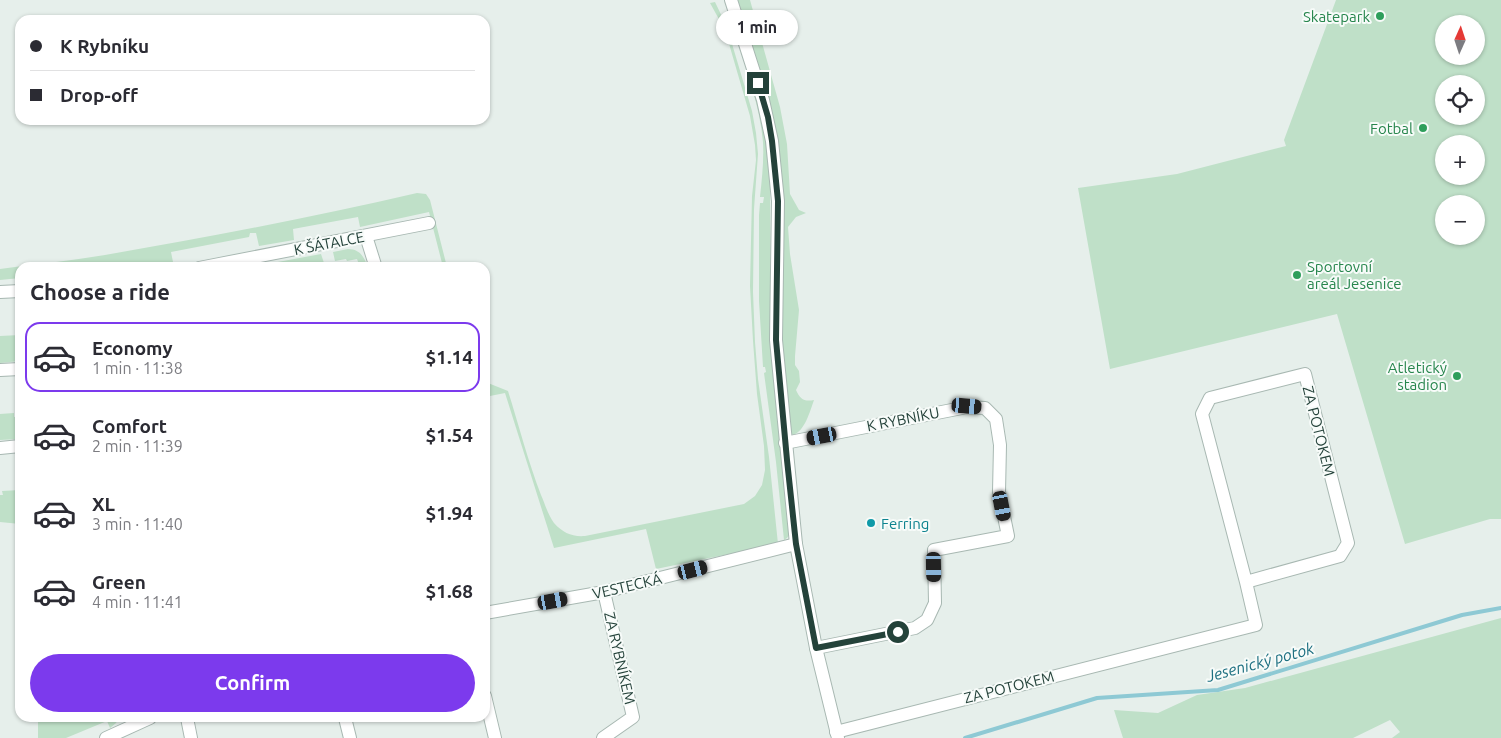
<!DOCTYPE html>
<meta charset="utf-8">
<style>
:root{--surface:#fff;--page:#f2f2f3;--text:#2b2b33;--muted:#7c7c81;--line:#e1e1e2;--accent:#7c3aed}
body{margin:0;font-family:Ubuntu,sans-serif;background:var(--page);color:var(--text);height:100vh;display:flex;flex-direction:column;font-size:19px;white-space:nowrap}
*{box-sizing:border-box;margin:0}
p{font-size:16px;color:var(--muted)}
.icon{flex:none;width:28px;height:28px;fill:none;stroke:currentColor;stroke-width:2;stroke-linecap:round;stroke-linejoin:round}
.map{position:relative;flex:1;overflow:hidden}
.side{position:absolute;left:15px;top:262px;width:475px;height:460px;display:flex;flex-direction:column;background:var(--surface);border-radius:15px;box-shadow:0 1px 4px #0004}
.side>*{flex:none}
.hud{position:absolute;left:15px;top:15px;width:475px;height:110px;border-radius:15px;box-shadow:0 1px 4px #0004;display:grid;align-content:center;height:110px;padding:0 15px;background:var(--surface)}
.needle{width:32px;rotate:3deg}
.buttons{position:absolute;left:1435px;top:15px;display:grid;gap:10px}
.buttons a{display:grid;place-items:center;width:50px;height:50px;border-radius:50%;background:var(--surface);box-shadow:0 1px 4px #0004;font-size:25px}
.end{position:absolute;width:22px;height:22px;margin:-11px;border:6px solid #24423a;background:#fff;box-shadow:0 0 0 2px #fff}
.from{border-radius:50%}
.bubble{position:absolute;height:35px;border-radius:18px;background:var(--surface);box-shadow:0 1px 4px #0004;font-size:16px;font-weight:600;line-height:35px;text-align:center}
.car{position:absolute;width:15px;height:30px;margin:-15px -8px;border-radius:6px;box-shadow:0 0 4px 1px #0007;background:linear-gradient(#222 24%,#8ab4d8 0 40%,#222 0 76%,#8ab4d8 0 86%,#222 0)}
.hud b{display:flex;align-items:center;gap:18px;height:48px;font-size:19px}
.hud b+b{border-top:1px solid var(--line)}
.hud i{width:12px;height:12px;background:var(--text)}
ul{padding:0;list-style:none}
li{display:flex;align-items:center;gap:15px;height:70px;margin:0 10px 8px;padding:0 5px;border:2px solid transparent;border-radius:15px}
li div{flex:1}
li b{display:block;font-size:19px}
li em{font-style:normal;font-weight:600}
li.on{border-color:var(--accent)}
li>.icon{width:45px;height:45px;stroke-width:1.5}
h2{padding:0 15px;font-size:22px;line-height:60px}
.cta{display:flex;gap:10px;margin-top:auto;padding:10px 15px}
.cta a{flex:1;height:58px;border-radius:30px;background:var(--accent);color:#fff;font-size:20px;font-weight:600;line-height:58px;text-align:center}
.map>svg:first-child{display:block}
.green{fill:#bfe0c8;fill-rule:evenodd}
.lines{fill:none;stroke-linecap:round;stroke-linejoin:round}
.stream{stroke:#8ec9d4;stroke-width:4}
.minor-casing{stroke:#a8b8b2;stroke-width:14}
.minor{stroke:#fff;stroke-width:12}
.route{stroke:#24423a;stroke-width:6}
.leisure-dot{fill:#2e9e5b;stroke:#f7fbf9;stroke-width:2}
.culture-dot{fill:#0f9aa8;stroke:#f7fbf9;stroke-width:2}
.labels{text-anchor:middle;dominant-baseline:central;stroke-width:4;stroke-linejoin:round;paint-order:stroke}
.leisure-label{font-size:15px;fill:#27864d;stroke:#f7fbf9;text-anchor:end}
.street-label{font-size:15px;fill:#24423a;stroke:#f7fbf9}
.culture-label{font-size:15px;fill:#0d838f;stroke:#f7fbf9;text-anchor:start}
.water-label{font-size:16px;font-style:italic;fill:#1c6f80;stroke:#f7fbf9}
</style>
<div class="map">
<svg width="1501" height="738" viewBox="0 0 1501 738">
<rect width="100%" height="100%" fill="#e6efeb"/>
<!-- green -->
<g class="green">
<path d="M736,0H750L780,107L787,144L790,194L799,210L806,213L796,217L788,227L790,254L799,310L795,356V365L799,371L800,382L796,390C800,399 804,402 814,400C810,411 805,431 793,435L790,432L782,359L781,197Z"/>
<path d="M1336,0H1501V519H1490L1405,544L1337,314L1110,369L1078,188L1177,174L1286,146L1284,140ZM1444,24H1476V56H1444ZM1444,84H1476V116H1444ZM1444,144H1476V176H1444ZM1444,204H1476V236H1444Z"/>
<path d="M715,2L727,27L752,111L756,133L758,154L754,209L753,292L755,342L758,379L769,457L778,544L656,569L646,529L554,548L505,393L485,397V380L488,383L508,391C519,426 528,461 541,495C545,504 548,515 554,523C563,533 572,537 585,536L744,504L755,496L762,485L765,470L764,446L757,394L753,341L750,286L752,196L756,160L755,145L750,116L725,30L710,3Z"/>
<path d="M736,35L758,104L765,134L770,178L771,350L789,535L787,538L784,540L776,462L764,373L766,372L765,367H763L759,301V215L760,203H763L764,197H760C762,178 764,160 763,142C760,106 746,70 736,35Z"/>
<path d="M417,193L426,194L430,200L447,267H443L429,212L360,227L358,217L293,229L294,240L259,246L256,233H250L249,237L171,252L173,262L132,268H20V278L0,280V269C35,264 70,261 105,255C209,237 314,217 417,193Z"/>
<path d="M348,249C360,249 364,257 368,267H360L357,259L347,261L346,259L335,261L333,252Z"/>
<path d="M321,254L324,263L318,264L319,267H261L267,264Z"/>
<path d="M20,335V361L0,363V336Z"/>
<path d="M14,413V417L20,416V439L0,440V414Z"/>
<path d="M20,490V524L0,522V495H3L2,491Z"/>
<path d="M1501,618V738H1392L1400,732L1390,720L1353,738H1123L1114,710L1158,713L1197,695L1245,688Z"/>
<path d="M38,718H119L116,723L110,728L107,721L66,738H38Z"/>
</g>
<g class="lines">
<!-- stream -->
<path class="stream" d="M965,738L1097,698L1218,690L1462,615L1501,608"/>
<defs>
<g id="minor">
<path d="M731,0L763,100L772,141L778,201L776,340L796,544L816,648L838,738"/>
<path d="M366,236L376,268"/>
<path d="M199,268L429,223"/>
<path d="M0,292L20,291"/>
<path d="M0,370L20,369"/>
<path d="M785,443L967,407L985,408L996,419L1000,445L999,492L1008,536L934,550L935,603L927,620L915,628L816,648"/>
<path d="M0,448L20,446"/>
<path d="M485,613L604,592L796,544"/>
<path d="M485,696L495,738"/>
<path d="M187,718L191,738"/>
<path d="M345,718L350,738"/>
<path d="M836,732L1256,625L1246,582L1202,414L1210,398L1305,374L1348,543L1340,556L1246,582"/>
<path d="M106,738L150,718"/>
<path d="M603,738L633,717L604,592"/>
</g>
</defs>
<!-- minor casing -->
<use href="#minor" class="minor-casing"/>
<!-- minor -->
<use href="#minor" class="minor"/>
</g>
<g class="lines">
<!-- route -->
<path class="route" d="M758,83L768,117L772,141L778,201L776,340L787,460L796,544L816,648L898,632"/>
</g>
<!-- markers -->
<g class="leisure-dot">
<circle cx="1380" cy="16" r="5"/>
<circle cx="1423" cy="128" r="5"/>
<circle cx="1297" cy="275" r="5"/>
<circle cx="1457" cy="376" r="5"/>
</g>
<circle class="culture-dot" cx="871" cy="523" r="5"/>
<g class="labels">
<!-- leisure labels -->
<g class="leisure-label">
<text x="1370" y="16">Skatepark</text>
<text x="1413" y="128">Fotbal</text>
<text x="1307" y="266" text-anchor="start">Sportovní<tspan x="1307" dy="17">areál Jesenice</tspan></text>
<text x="1447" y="367">Atletický<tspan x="1447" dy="17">stadion</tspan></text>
</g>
<!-- street labels -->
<g class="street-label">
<text transform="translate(329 243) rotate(-11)">K ŠÁTALCE</text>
<text transform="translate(903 419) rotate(-11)">K RYBNÍKU</text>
<text transform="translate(1319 431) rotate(76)">ZA POTOKEM</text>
<text transform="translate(627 586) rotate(-13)">VESTECKÁ</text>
<text transform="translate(620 658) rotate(77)">ZA RYBNÍKEM</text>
<text transform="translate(1009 687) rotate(-14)">ZA POTOKEM</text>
</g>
<!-- culture labels -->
<g class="culture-label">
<text x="881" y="523">Ferring</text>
</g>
<!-- water labels -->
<g class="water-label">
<text transform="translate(1260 662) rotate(-15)">Jesenický potok</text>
</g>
</g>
</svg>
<div class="buttons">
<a><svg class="needle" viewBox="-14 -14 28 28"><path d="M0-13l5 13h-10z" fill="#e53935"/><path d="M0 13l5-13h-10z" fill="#7c7c81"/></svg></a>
<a><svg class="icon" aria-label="locate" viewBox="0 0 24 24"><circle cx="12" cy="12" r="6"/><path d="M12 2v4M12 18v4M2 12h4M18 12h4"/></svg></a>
<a>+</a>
<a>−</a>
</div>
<i class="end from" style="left:898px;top:632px"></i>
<i class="end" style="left:758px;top:83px"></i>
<div class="bubble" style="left:716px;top:10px;width:82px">1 min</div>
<i class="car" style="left:967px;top:406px;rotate:95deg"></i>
<i class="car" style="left:822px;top:436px;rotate:259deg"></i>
<i class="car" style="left:1002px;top:506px;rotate:169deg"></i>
<i class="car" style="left:934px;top:567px;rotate:179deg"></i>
<i class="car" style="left:693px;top:570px;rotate:76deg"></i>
<i class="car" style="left:553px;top:601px;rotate:80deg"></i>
<div class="hud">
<b><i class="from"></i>K Rybníku</b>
<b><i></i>Drop-off</b>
</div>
<section class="side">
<h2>Choose a ride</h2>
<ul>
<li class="on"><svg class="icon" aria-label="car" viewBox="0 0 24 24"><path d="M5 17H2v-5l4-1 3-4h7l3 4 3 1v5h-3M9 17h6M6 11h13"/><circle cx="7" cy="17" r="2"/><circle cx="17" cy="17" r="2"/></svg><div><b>Economy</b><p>1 min · 11:38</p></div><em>$1.14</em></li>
<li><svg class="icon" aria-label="car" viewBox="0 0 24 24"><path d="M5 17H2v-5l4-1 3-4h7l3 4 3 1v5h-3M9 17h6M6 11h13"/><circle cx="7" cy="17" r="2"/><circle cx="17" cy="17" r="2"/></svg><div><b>Comfort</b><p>2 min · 11:39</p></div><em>$1.54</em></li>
<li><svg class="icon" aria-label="car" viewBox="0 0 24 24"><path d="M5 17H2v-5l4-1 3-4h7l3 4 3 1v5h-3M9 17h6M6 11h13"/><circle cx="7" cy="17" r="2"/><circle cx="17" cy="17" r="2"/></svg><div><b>XL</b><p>3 min · 11:40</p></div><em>$1.94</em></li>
<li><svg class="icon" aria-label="car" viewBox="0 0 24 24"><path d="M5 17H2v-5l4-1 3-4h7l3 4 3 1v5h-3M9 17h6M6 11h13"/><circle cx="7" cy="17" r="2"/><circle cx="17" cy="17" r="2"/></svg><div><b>Green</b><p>4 min · 11:41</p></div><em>$1.68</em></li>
</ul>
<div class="cta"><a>Confirm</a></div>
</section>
</div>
